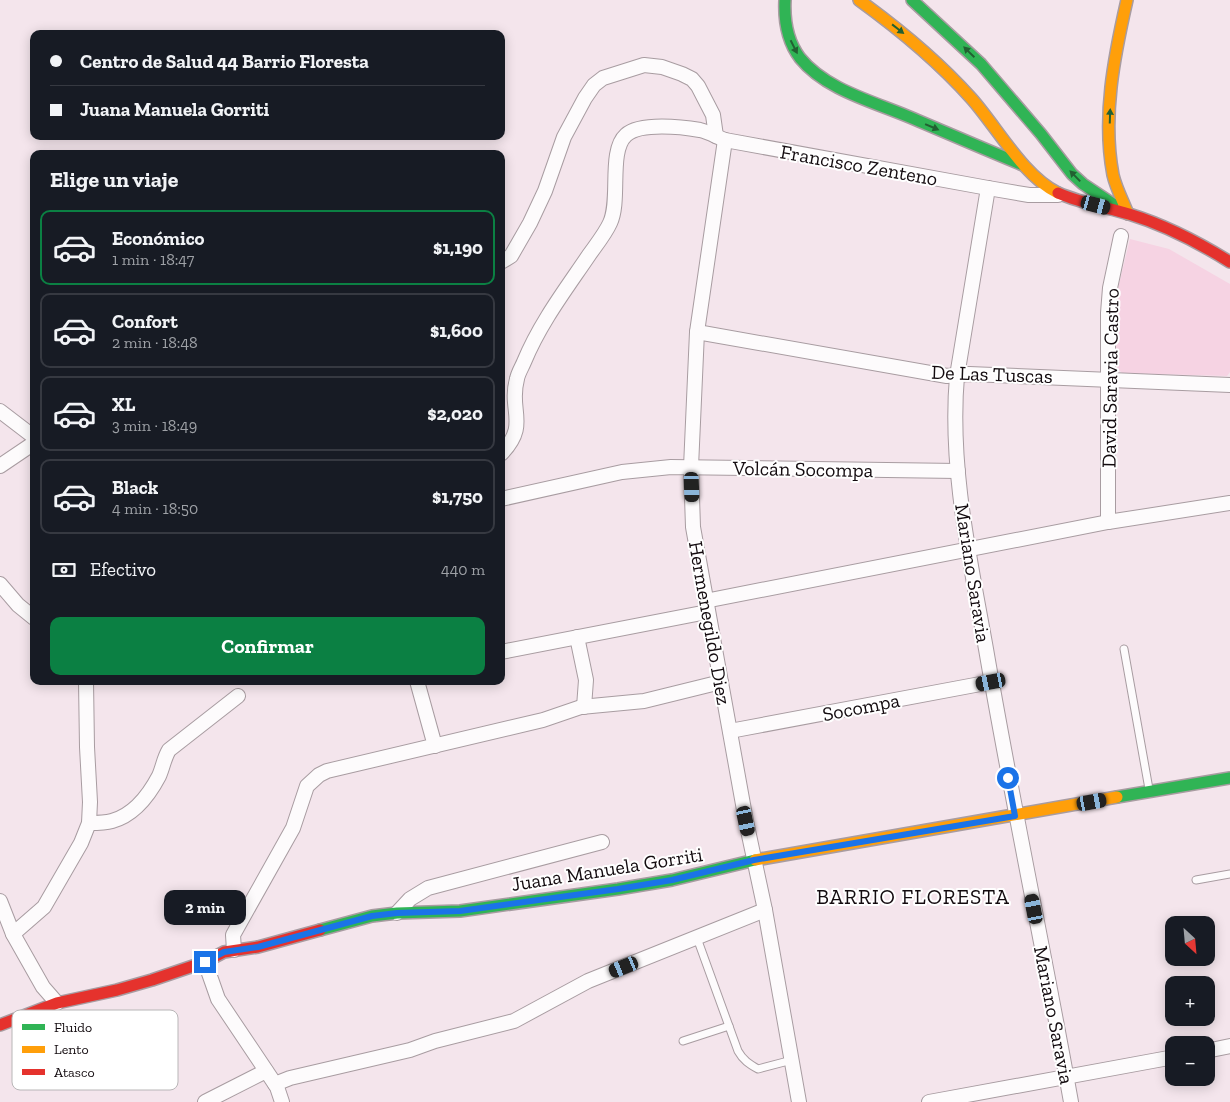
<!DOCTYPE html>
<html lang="es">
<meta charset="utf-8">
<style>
:root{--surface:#171b24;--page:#242831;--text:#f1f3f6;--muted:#9ea1a6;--line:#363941;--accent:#0b8043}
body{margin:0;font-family:"Zilla Slab",serif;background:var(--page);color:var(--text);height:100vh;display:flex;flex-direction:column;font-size:19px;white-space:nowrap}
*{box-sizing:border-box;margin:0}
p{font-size:16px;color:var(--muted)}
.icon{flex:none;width:28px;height:28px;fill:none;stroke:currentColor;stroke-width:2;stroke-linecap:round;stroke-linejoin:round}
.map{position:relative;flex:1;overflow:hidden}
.side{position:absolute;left:30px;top:150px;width:475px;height:535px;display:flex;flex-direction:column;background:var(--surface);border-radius:10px;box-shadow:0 2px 12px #0003}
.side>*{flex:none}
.top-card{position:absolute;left:30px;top:30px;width:475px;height:110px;border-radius:10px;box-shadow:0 2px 12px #0003;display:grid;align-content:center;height:110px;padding:0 20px;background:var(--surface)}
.needle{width:32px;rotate:154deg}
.buttons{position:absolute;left:1165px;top:916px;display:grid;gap:10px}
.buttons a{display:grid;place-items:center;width:50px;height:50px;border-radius:10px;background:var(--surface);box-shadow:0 2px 12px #0003;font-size:25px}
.end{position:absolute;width:22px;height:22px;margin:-11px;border:6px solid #1a73e8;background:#fff;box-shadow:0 0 0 2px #fff}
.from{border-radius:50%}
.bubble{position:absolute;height:35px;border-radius:10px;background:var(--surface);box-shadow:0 2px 12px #0003;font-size:16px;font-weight:800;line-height:35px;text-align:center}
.car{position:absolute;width:15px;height:30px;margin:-15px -8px;border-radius:6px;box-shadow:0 0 4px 1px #0007;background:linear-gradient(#222 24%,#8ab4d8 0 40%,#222 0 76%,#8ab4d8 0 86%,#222 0)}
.top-card b{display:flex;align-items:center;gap:18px;height:48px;font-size:19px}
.top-card b+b{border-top:1px solid var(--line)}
.top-card i{width:12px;height:12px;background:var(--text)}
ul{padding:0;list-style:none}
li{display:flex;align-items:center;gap:15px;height:75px;margin:0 10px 8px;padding:0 10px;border:2px solid var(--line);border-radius:10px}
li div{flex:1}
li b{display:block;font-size:19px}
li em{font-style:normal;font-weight:800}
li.current{border-color:var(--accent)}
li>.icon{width:45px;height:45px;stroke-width:1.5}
h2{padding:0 20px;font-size:22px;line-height:60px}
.pay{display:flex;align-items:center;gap:12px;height:55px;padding:0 20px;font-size:19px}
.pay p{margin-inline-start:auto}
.button{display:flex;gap:10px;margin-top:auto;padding:10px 20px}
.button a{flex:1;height:58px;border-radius:10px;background:var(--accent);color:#fff;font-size:20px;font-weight:800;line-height:58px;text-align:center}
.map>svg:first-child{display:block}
.park{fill:#f6d3e3}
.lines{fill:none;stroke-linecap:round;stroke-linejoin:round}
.lane-casing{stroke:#a89ca1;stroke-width:9}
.street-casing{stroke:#a89ca1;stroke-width:16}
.fast-casing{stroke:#a89ca1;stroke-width:14}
.slow-casing{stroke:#a89ca1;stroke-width:14}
.jam-casing{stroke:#a89ca1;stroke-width:14}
.lane{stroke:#fdfbfc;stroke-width:7}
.street{stroke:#fdfbfc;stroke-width:14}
.fast{stroke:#30b455;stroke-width:11}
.slow{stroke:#ff9f0a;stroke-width:11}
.jam{stroke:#e5322d;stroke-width:11}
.oneway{fill:#226032}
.route{stroke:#1a73e8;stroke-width:6}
.labels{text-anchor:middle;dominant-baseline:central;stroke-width:4;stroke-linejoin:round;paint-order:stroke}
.street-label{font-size:20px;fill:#130b0f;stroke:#fff}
.neighbourhood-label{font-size:21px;letter-spacing:1px;fill:#130b0f;stroke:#fff}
.key{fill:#fff;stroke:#b8b6b7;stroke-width:1}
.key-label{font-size:14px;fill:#130b0f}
</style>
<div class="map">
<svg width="1230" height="1102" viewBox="0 0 1230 1102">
<rect width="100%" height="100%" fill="#f4e5ec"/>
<!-- park -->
<path class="park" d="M1130,239L1169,249L1230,284V372L1227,376L1122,373L1113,364L1116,296Z"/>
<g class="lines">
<defs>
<g id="lane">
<path d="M1124,649L1149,789"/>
<path d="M1196,880L1230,874"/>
<path d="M697,938L738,1051C743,1060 749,1064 758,1069L792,1060"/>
<path d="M683,1041L729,1026"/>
</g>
<g id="street">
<path d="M725,140L697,332L691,467L693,527L746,821L765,910L799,1102"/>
<path d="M988,188L957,376C949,467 970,559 986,649C1012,801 1044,951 1071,1102"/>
<path d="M501,262L511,256L530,223L545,191L564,137L585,98L594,85L603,78L644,65L662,67L682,74L692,79L698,86L713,115L716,136"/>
<path d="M697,332L947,376L969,374L1230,385"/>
<path d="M0,411L34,437"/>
<path d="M501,454C530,424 508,411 517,379C518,373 522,367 524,362C540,323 566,289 589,255C596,245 605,234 610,223C621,200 608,151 626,135C640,122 683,127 700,130C709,132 717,137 725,140L988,188L1029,195H1058"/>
<path d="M0,466L34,443"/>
<path d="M501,499L622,472L671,467L958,471"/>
<path d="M1108,522V313L1110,288L1121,236"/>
<path d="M0,584L18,605L34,618"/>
<path d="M705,601L1108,522L1230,503"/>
<path d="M577,637L586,680L584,707"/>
<path d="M501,652L707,612"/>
<path d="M417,681L435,746"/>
<path d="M730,731L991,682"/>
<path d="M89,823C96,823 105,823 112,821C134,815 149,795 159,776C163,767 164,758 169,750L238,696"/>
<path d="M0,901L13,934"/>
<path d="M397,913L410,899L428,888L602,842"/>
<path d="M234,950L233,935L293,828L307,786L319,775L327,771L543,720L581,707L644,701L721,682"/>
<path d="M205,962L218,999L277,1087L282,1102"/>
<path d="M57,1003L43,987L13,934L44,907L81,843L89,823L90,802L87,747L86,681"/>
<path d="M1206,1051L1230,1046"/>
<path d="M275,1084L290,1078L410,1050L435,1041L514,1021L588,981L765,910"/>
<path d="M205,1102L266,1071"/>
<path d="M929,1102L1174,1057"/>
</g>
<g id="fast">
<path d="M785,0C784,20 787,41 800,58C825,89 871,101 907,116C945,132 984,149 1023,165"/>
<path d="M912,0L981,64L1041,134L1072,174L1083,184L1113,204"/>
<path d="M1117,797L1230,778"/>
<path d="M320,930L372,916L397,913L460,911L618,889L672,880L755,860"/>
</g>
<g id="slow">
<path d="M859,0C899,29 938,61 971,98C997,127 1023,176 1058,193"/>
<path d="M1127,0C1114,57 1102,117 1113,175C1116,188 1123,201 1128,214"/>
<path d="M755,860L1117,797"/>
</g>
<g id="jam">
<path d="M1058,193C1081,203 1105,207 1129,214C1165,225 1198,242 1230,262"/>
<path d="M0,1025L57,1003L117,990L152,980L205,962L224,952L258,947L320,930"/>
</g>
</defs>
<!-- lane casing -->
<use href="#lane" class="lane-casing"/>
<!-- street casing -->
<use href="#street" class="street-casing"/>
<!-- fast casing -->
<use href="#fast" class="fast-casing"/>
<!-- slow casing -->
<use href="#slow" class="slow-casing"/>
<!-- jam casing -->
<use href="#jam" class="jam-casing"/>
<!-- lane -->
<use href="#lane" class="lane"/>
<!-- street -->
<use href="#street" class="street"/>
<!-- fast -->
<use href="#fast" class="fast"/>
<!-- slow -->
<use href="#slow" class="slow"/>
<!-- jam -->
<use href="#jam" class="jam"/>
</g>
<!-- one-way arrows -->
<defs><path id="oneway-solid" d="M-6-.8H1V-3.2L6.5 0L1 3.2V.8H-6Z" transform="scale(1.25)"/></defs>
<g class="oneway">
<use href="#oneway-solid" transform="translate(898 29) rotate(38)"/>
<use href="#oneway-solid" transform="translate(794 47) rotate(63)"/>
<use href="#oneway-solid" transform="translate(969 52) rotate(-136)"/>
<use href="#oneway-solid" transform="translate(1110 116) rotate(-88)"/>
<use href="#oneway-solid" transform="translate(932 127) rotate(23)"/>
<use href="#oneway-solid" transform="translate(1075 176) rotate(-134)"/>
</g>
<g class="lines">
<!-- route -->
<path class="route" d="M205,962L224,952L258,947L372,916L397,913L460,911L618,889L672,880L754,860L1015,816L1008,778"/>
</g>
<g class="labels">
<!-- street labels -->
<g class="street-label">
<text transform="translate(859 165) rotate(10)">Francisco Zenteno</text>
<text transform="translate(992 374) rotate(2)">De Las Tuscas</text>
<text transform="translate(1110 378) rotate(-89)">David Saravia Castro</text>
<text transform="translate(803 469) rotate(1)">Volcán Socompa</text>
<text transform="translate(973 573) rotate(81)">Mariano Saravia</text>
<text transform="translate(710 623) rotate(80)">Hermenegildo Diez</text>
<text transform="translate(861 707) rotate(-11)">Socompa</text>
<text transform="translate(607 869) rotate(-9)">Juana Manuela Gorriti</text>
<text transform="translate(1054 1015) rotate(79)">Mariano Saravia</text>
</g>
<!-- neighbourhood labels -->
<g class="neighbourhood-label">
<text x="913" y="896">BARRIO FLORESTA</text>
</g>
</g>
<!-- legend -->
<rect x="12" y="1010" width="166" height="80" rx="8" class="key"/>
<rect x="22" y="1024" width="23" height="6" fill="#30b455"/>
<rect x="22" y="1046" width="23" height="7" fill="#ff9f0a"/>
<rect x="22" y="1069" width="23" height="6" fill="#e5322d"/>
<g class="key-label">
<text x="54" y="1032">Fluido</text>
<text x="54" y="1054">Lento</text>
<text x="54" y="1077">Atasco</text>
</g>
</svg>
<div class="buttons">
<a><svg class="needle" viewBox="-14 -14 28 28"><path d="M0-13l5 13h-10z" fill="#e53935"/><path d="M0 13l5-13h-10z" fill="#9ea1a6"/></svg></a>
<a>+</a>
<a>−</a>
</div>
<i class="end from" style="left:1008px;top:778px"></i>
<i class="end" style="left:205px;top:962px"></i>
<div class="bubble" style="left:164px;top:890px;width:82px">2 min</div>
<i class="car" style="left:1096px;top:205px;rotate:105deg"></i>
<i class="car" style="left:692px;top:487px;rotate:178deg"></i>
<i class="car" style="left:991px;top:682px;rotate:259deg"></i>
<i class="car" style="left:1092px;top:802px;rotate:80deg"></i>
<i class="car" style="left:746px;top:821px;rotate:168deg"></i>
<i class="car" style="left:1034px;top:909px;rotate:349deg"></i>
<i class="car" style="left:624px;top:967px;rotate:248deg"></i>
<div class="top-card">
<b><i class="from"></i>Centro de Salud 44 Barrio Floresta</b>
<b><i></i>Juana Manuela Gorriti</b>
</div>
<section class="side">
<h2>Elige un viaje</h2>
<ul>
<li class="current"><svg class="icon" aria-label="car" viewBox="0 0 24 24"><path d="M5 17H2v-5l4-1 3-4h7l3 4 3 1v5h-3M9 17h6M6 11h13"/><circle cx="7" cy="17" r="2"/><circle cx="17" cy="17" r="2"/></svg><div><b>Económico</b><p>1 min · 18:47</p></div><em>$1,190</em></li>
<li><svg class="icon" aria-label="car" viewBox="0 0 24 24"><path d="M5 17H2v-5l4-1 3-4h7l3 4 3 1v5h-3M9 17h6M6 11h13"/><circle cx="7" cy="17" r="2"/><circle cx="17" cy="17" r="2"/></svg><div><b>Confort</b><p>2 min · 18:48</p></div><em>$1,600</em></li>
<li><svg class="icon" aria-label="car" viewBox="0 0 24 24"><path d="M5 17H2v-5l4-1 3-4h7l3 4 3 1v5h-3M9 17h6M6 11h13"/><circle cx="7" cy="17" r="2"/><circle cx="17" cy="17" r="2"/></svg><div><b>XL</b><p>3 min · 18:49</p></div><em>$2,020</em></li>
<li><svg class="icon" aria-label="car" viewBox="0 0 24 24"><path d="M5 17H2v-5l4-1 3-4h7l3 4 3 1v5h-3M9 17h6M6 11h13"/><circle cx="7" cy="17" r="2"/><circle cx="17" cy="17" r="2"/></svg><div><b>Black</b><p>4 min · 18:50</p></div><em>$1,750</em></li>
</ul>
<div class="pay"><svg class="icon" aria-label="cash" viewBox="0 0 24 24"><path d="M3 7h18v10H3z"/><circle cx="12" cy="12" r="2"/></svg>Efectivo<p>440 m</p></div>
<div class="button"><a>Confirmar</a></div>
</section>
</div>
